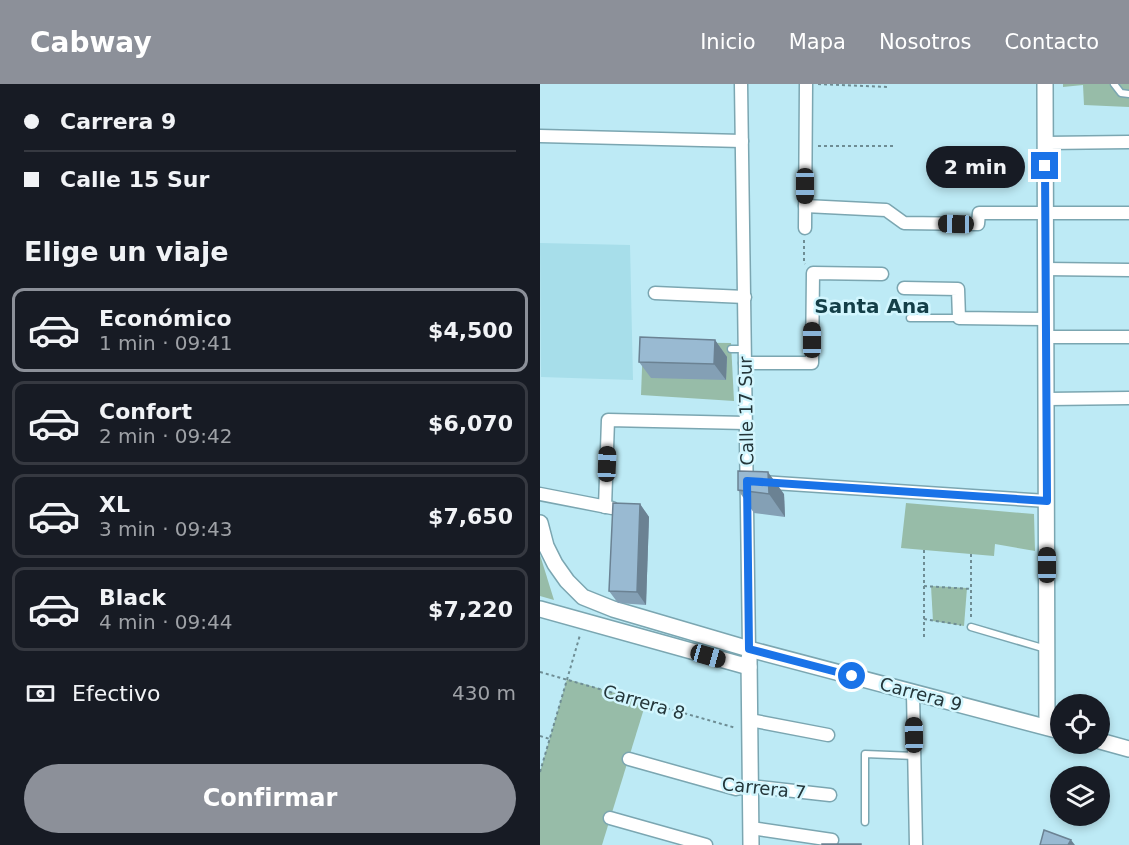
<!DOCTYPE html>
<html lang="es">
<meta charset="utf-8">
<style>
:root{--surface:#171b24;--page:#20242c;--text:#f1f3f6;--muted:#9ea1a6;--line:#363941;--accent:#8c9099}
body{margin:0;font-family:"DejaVu Sans",sans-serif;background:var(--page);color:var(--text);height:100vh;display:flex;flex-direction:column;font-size:22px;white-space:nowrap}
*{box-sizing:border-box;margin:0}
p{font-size:20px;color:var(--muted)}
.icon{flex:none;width:33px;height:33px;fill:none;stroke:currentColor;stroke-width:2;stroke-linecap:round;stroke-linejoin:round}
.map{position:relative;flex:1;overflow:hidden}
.side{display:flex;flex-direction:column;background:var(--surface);width:540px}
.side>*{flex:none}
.hud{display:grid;align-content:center;height:132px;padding:0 24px;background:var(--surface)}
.tools{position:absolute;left:510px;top:610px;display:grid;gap:12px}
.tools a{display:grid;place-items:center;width:60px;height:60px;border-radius:50%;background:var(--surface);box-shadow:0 3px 9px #0003;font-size:30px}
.end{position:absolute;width:27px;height:27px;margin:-14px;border:8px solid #1a73e8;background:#fff;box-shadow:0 0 0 3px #fff}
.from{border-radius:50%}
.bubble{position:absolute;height:42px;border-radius:21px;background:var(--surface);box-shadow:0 3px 9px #0003;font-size:20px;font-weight:600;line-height:42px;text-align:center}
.car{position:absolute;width:18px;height:36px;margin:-18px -9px;border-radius:8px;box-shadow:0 0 4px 2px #0007;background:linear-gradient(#222 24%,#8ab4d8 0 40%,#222 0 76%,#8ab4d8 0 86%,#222 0)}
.hud b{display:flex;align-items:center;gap:21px;height:57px;font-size:22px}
.hud b+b{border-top:2px solid var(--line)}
.hud i{width:15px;height:15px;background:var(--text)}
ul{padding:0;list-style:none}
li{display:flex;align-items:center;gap:18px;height:84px;margin:0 12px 9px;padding:0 12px;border:3px solid var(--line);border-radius:12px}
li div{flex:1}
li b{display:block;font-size:22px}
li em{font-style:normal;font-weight:600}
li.active{border-color:var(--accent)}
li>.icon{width:54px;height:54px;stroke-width:1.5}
h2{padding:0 24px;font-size:27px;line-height:72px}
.pay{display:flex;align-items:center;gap:15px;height:66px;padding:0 24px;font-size:22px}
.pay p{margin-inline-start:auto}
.cta{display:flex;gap:12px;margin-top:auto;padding:12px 24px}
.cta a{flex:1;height:69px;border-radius:36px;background:var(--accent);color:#fff;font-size:24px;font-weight:600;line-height:69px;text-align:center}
header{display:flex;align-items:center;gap:36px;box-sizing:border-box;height:84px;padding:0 30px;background:var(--accent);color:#fff}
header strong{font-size:28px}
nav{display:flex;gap:33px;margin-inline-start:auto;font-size:21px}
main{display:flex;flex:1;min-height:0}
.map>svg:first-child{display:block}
.built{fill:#a7deea}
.green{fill:#97bca8}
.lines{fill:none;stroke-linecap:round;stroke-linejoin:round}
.service-casing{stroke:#7ba6b1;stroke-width:9}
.minor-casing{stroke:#7ba6b1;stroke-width:15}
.tertiary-casing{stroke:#7ba6b1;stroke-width:18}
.path{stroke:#6e8d94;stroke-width:2;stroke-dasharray:3 3;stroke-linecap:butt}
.service{stroke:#fff;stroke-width:6}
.minor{stroke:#fff;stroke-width:12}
.tertiary{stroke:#fff;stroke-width:15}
.wall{fill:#84a0b5}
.shaded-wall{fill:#6b8293}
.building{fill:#99bad2;stroke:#6b8293;stroke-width:1.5}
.route{stroke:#1a73e8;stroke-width:8}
.labels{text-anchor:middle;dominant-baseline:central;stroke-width:5;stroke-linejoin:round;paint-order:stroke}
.street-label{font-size:18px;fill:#24363a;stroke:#d2f6fe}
.neighbourhood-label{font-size:20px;font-weight:bold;fill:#143f48;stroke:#d2f6fe}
</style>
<header>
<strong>Cabway</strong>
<nav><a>Inicio</a><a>Mapa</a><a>Nosotros</a><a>Contacto</a></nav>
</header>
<main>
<section class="side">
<div class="hud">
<b><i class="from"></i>Carrera 9</b>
<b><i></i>Calle 15 Sur</b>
</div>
<h2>Elige un viaje</h2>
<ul>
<li class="active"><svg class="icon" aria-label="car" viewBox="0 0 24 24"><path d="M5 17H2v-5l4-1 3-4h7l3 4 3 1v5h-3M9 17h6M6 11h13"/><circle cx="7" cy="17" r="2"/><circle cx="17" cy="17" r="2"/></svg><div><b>Económico</b><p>1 min · 09:41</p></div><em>$4,500</em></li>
<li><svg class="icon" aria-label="car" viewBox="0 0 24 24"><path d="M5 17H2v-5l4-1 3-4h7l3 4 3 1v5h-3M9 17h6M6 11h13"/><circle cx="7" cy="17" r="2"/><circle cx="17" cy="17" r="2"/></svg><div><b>Confort</b><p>2 min · 09:42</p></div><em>$6,070</em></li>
<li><svg class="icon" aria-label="car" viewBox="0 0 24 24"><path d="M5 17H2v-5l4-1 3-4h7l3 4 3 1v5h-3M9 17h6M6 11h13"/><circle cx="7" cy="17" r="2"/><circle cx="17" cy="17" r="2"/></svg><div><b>XL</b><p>3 min · 09:43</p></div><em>$7,650</em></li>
<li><svg class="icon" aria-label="car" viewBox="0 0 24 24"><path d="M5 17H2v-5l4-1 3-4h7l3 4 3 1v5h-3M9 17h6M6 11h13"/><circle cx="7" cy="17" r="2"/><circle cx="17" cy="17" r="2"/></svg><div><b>Black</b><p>4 min · 09:44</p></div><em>$7,220</em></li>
</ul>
<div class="pay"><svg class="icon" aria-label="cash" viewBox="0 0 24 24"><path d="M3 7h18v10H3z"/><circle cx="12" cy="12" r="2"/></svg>Efectivo<p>430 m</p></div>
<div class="cta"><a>Confirmar</a></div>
</section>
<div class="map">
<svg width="589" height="761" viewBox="0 0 589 761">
<rect width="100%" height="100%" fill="#bdeaf5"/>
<!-- built -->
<path class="built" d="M0,159L90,161L93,296L1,293Z"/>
<!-- green -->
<g class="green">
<path d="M523,0H589V23L544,21L543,1L523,3Z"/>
<path d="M103,258L191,259L194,317L101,311Z"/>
<path d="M366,419L494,430L495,467L455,460L454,472L361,464Z"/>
<path d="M0,471L14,516L0,512Z"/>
<path d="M391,502L427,504L424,542L393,537Z"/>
<path d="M27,595L106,618L62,761H0V688Z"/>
</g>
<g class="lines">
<defs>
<g id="service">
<path d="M574,0L581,9L589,10"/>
<path d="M370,234H419"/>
<path d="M191,265H205"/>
<path d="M431,543L506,565"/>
<path d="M325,738V670L375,672"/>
</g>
<g id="minor">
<path d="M201,0L209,565"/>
<path d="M0,52L202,57"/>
<path d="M506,59L589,58"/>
<path d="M265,122L346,126L364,139L438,140L439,129H589"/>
<path d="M265,144L266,0"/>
<path d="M505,185L589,186"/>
<path d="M364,204L418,205L419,234L506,235"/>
<path d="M115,209L205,213"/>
<path d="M506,253H589"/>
<path d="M205,279H272L273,189L342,190"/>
<path d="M508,315L589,314"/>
<path d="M220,398L507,417"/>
<path d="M0,410L72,424"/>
<path d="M65,423L68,336L206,339"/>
<path d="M373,609L376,761"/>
<path d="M210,636L288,651"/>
<path d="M89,675L196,705L210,702L290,711"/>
<path d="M70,734L166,761"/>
<path d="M211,744L292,756"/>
</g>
<g id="tertiary">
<path d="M505,0L507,643"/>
<path d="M0,439L6,462L15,480L27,497L43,513L73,525L209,565L520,647"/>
<path d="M0,525L209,583"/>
<path d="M209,574L211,761"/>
<path d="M560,657L589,665"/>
</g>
</defs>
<!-- service casing -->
<use href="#service" class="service-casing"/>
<!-- minor casing -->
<use href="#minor" class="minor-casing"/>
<!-- tertiary casing -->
<use href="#tertiary" class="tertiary-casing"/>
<!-- path -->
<g class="path">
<path d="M278,0L348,3"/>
<path d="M278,62H354"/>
<path d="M264,156V178L265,180"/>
<path d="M384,502L431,505"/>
<path d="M431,533V470"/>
<path d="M384,535L421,541"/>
<path d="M384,553V466"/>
<path d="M0,588L196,644"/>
<path d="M0,652L10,655"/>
<path d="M0,688L40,551"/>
</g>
<!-- service -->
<use href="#service" class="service"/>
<!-- minor -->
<use href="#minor" class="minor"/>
<!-- tertiary -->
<use href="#tertiary" class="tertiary"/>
</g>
<!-- wall -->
<g class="wall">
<path d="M175,256L187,273L186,296L111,294L99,278Z"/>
<path d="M198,406L244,410L245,433L214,429Z"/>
<path d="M100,420L109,433L106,521L78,519L69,507Z"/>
</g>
<!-- shaded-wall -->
<g class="shaded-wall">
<path d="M175,256L187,273L186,296L174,280Z"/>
<path d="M228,388L244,410L245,433L229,410Z"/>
<path d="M100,420L109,433L106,521L97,508Z"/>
<path d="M531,756L535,761H528Z"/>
</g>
<!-- building -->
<g class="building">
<path d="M100,253L175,256L174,280L99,278Z"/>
<path d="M198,387L228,388L229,410L198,406Z"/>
<path d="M73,419L100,420L97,508L69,507Z"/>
<path d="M504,746L531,756L528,761H500Z"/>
<rect x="282" y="760" width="39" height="1"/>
</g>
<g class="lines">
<!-- route -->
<path class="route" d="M312,592L209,565L207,397L507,417L505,82"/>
</g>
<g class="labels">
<!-- street labels -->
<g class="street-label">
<text transform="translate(206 327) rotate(-91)">Calle 17 Sur</text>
<text transform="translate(381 610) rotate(15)">Carrera 9</text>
<text transform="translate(104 618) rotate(16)">Carrera 8</text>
<text transform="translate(224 704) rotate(6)">Carrera 7</text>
</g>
<!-- neighbourhood labels -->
<g class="neighbourhood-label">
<text x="332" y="222">Santa Ana</text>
</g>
</g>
</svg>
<div class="tools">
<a><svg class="icon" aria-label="locate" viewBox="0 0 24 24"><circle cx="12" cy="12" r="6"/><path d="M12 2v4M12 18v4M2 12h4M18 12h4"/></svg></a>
<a><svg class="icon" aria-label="layers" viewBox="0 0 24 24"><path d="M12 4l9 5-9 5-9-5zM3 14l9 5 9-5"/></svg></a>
</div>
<i class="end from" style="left:312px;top:592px"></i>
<i class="end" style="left:505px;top:82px"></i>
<div class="bubble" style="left:386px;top:62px;width:99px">2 min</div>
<i class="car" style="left:265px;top:102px;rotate:180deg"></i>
<i class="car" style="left:416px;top:140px;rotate:271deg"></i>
<i class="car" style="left:272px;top:256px;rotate:0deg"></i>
<i class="car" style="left:67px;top:380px;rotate:2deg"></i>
<i class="car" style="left:507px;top:481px;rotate:0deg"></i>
<i class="car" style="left:168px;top:572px;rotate:106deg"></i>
<i class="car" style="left:374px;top:651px;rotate:359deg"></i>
</div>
</main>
